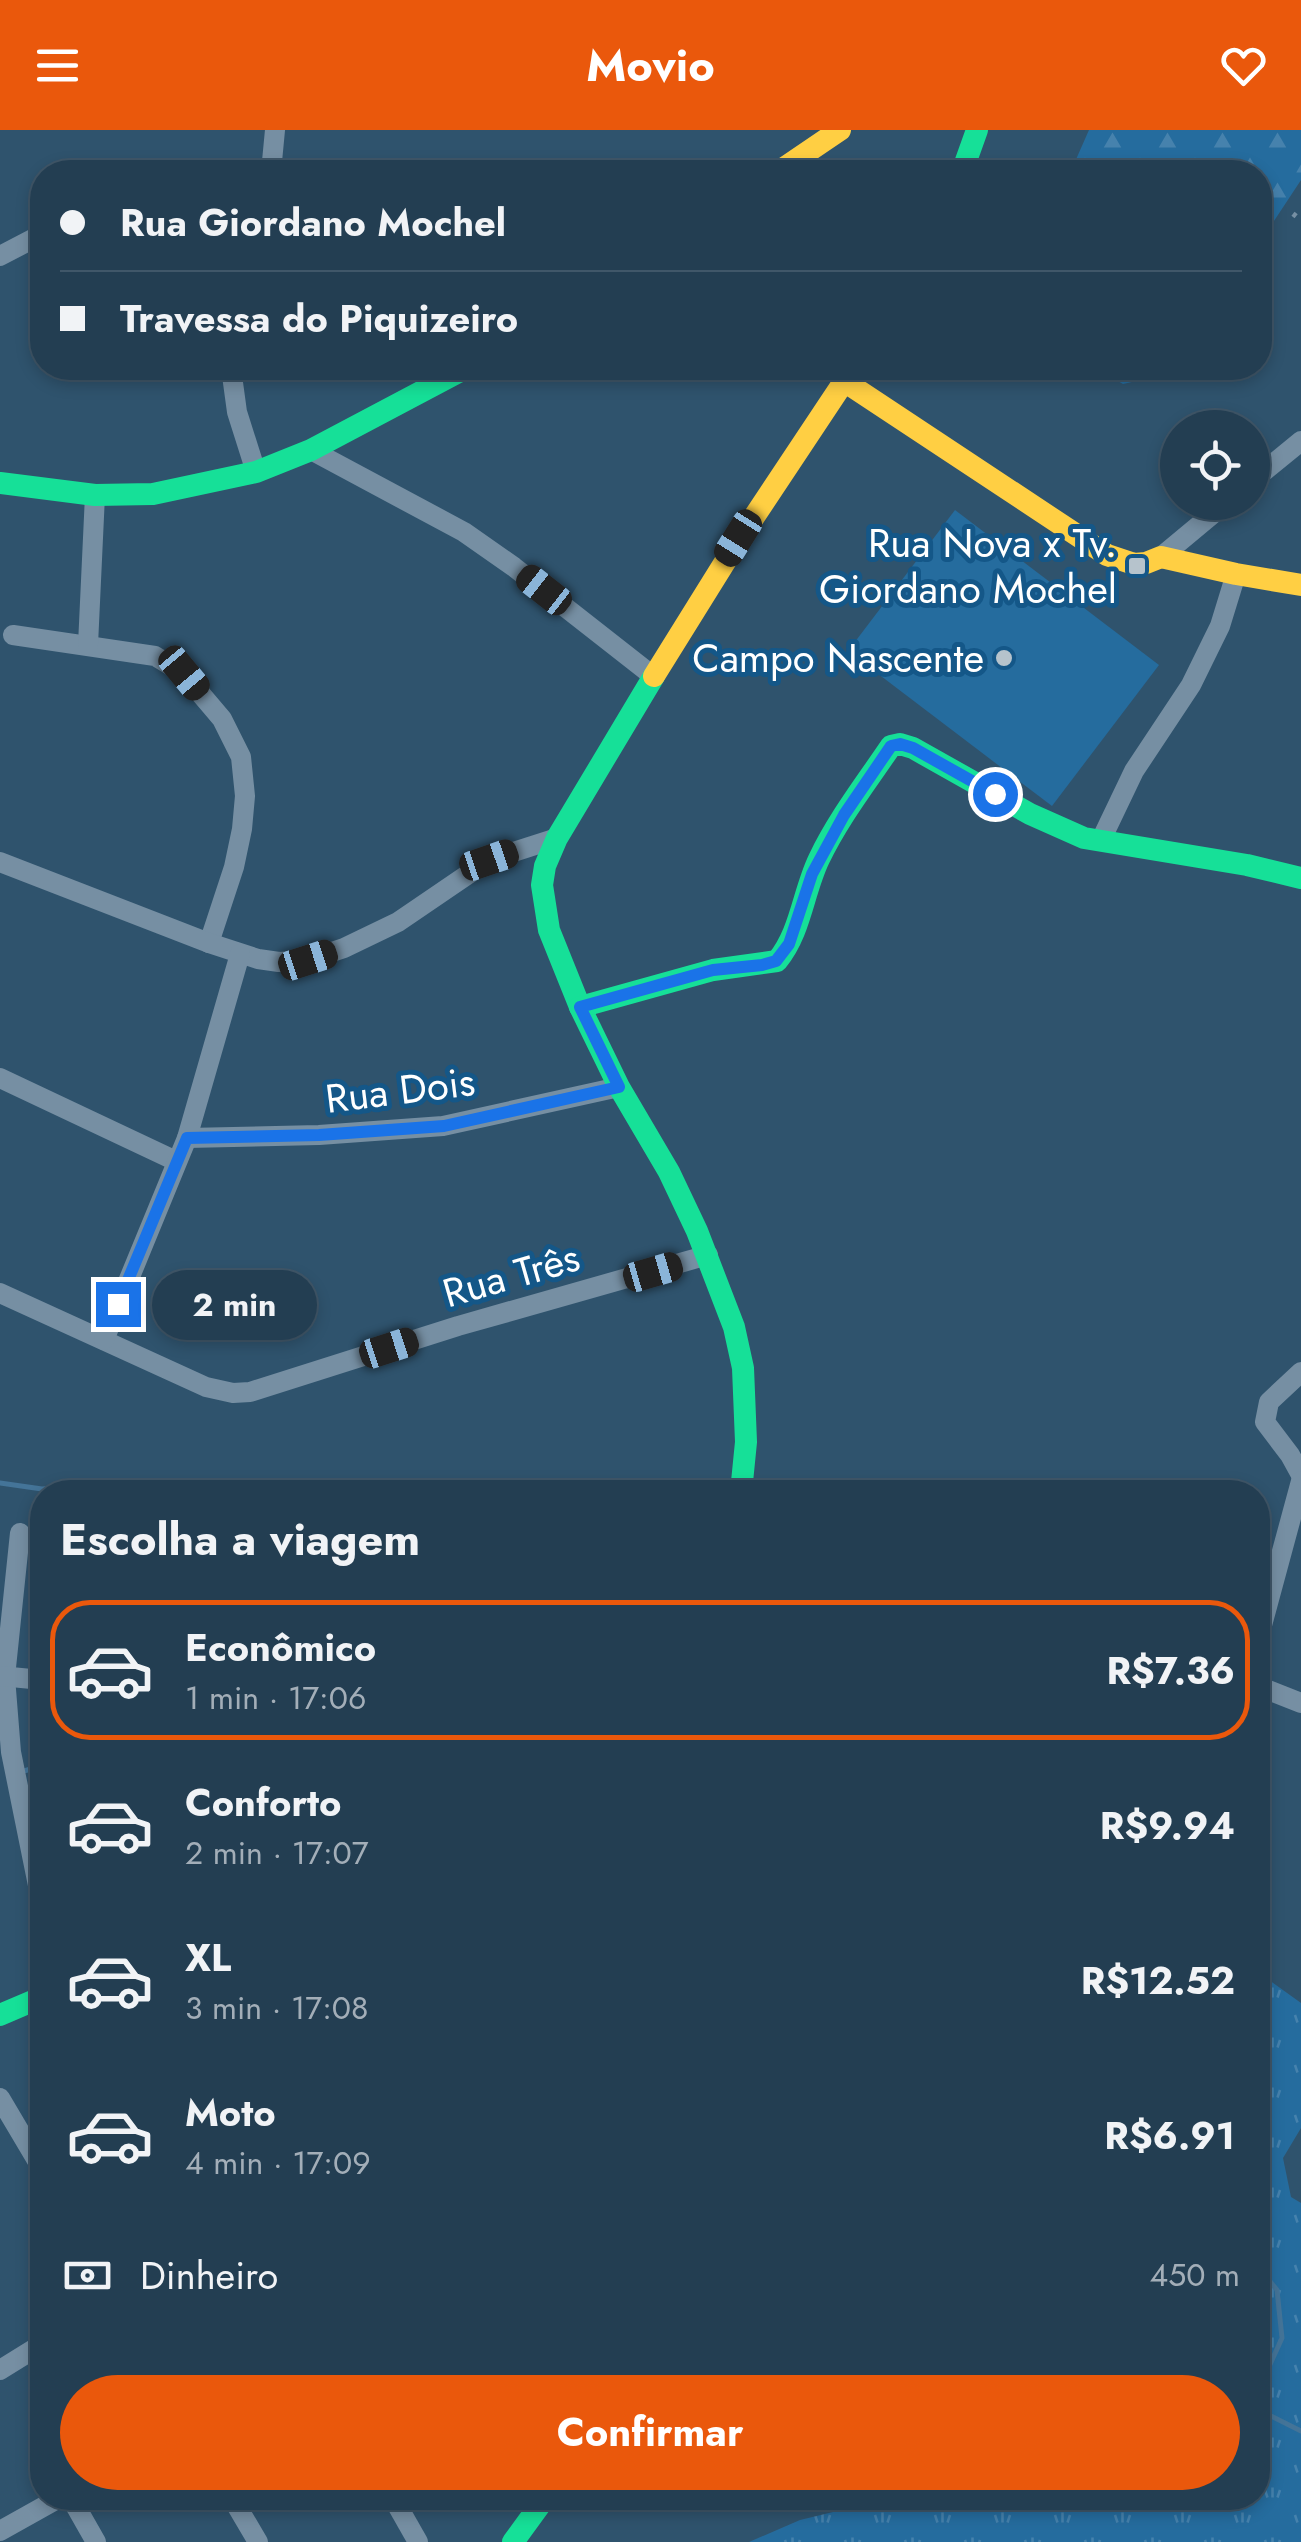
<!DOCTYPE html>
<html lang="pt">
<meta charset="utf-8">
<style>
:root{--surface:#233e52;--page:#2b4559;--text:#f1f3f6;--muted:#a3aeb8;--line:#405769;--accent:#ea580c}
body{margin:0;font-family:Jost,sans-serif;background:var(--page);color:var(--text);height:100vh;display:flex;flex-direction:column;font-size:38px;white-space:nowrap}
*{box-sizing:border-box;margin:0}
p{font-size:32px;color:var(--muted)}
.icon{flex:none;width:55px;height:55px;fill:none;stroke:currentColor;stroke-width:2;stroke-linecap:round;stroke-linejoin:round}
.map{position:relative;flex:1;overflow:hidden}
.drawer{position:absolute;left:30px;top:1350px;width:1240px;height:1030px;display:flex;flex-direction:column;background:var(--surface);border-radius:40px;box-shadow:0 5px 15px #0003,0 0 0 2px var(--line)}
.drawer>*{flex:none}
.guide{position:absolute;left:30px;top:30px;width:1242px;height:220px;border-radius:40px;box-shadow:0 5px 15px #0003,0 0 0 2px var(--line);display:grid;align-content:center;height:220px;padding:0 30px;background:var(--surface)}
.tools{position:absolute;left:1160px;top:280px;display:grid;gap:20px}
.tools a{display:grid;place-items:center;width:110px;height:110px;border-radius:50%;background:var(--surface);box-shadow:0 5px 15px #0003,0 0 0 2px var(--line);font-size:50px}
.end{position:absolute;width:45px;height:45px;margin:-22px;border:12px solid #1a73e8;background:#fff;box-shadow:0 0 0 5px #fff}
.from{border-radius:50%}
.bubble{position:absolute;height:70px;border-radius:35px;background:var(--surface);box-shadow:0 5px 15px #0003,0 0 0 2px var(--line);font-size:32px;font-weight:700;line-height:70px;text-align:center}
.car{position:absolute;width:30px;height:60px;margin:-30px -15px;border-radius:12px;box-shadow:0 0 8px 2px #0007;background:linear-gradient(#222 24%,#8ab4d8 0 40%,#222 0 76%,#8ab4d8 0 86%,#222 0)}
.guide b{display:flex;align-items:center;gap:35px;height:95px;font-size:38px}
.guide b+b{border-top:2px solid var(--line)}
.guide i{width:25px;height:25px;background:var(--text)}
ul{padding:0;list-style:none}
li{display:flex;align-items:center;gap:30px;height:140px;margin:0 20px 15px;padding:0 10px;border:5px solid transparent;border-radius:40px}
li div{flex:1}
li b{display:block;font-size:38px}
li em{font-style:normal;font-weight:700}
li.current{border-color:var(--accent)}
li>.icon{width:90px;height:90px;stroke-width:1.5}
h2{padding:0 30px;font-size:45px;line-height:120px}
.pay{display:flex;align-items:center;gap:25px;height:110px;padding:0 30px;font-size:38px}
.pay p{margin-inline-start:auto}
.button{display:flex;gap:20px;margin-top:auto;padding:20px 30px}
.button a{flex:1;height:115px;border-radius:60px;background:var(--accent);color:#fff;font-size:40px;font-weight:700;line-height:115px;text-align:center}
header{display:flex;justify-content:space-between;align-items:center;height:130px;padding:0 30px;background:var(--accent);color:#fff;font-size:45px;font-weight:700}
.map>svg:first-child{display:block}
.grass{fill:url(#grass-tufts)}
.forest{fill:url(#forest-firs)}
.pitch{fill:#256c9e}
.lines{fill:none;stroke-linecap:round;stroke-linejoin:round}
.stream{stroke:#447498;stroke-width:5}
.path{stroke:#768fa3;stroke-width:4;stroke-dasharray:5 8;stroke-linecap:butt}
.lane{stroke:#768fa3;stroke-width:10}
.street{stroke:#768fa3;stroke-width:20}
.fast{stroke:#16e098;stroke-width:22}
.slow{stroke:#ffcf43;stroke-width:22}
.route{stroke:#1a73e8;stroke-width:12}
.poi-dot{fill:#b6c3cc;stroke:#145788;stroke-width:4}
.labels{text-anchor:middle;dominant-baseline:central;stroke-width:10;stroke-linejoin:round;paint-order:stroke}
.poi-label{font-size:40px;fill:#fff;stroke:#145788;text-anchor:end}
.street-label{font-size:40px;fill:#fff;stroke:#145788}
</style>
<header><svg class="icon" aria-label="menu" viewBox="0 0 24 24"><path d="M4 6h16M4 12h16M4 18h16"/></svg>Movio<svg class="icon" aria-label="heart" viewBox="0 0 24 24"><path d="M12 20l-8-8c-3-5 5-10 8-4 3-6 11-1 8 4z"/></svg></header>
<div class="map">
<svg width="1301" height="2412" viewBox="0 0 1301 2412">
<defs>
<pattern id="grass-tufts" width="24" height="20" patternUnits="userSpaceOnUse" patternTransform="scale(2.5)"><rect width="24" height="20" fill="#256c9e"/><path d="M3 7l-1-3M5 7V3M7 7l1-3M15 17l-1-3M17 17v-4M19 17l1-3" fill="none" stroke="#4682ad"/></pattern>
<pattern id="forest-firs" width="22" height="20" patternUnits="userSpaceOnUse" patternTransform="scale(2.5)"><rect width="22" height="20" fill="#256c9e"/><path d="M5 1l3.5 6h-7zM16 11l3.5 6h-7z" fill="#4682ad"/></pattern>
</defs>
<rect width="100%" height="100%" fill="#2f536d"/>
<!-- grass -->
<path class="grass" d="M1258,1842L1301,1873V1998L1283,2028L1291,2067L1301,2073V2412H749L800,2390L891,2368H1258Z"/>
<!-- forest -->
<g class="forest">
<path d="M1089,0H1301V50L1260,112V42H1091L1074,34Z"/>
<path d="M1096,238H1202L1198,243L1158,246L1123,254Z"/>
</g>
<!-- pitch -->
<path class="pitch" d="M955,380L1159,535L1052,676L848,521Z"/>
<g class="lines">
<!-- stream -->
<g class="stream">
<path d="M0,1353L42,1359L68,1357L85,1362"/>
<path d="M20,1642L42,1636"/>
<path d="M1258,2137L1277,2160L1282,2208L1258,2261L1267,2284L1301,2301"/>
</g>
<!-- path -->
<path class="path" d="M1293,87L1301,77"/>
<!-- lane -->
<path class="lane" d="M433,238L435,240"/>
<!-- street -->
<g class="street">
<path d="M271,42L275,0"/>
<path d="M0,126L42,104"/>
<path d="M231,238L237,282L256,342"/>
<path d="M311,320L464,402L514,437L653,546"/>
<path d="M1252,351L1301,311"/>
<path d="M1161,427L1227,372"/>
<path d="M13,505L155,526L183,543L222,589L241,627L245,666L242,699L234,737L209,813"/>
<path d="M88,515L95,365"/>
<path d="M1101,710L1134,641L1191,555L1220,496L1236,444"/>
<path d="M0,732L209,813L258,829L279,832L308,830L344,818L398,792L489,730L557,708"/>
<path d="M0,948L176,1031"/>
<path d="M187,1008L319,1005L443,996L619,957"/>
<path d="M0,1163L206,1257L233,1263L250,1262L458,1196L708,1125"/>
<path d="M104,1210L187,1008L240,824"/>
<path d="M1301,1242L1269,1272L1265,1292L1290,1325L1301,1345"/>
<path d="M20,1403L5,1547L11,1622L42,1775"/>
<path d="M1258,1510L1301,1351"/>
<path d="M0,1546L42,1550"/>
<path d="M1258,1556L1301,1573"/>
<path d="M0,1968L42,2039"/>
<path d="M0,2240L42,2214"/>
<path d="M71,2368L96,2412"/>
<path d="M232,2368L258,2412"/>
<path d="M393,2368L418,2412"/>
<path d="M0,2401L59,2368"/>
</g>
<!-- fast -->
<g class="fast">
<path d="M962,42L977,0"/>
<path d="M0,353L95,365L153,364L256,342L311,320L466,238"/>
<path d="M654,546L557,708L545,736L542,755L549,800L580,877L619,957L669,1042L697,1101L734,1197L743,1238L746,1312L741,1362"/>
<path d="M580,877L713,840L777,831C801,802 803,762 819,729C838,689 866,653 891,616L900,614L913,618L1030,684L1084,708L1247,735L1301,748"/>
<path d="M0,1885L42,1867"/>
<path d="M513,2412L545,2368"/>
</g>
<!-- slow -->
<g class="slow">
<path d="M778,42L840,0"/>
<path d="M844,251L1107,425L1134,434L1146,433L1161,427L1236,444L1301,455"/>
<path d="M654,546L738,411L853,238"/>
</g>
</g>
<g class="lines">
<!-- route -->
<path class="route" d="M118,1174L187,1008L319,1005L444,996L619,957L580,877L713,840L762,835L776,831L789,814L812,744L844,685L891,616L900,614L913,618L995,664"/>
</g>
<!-- markers -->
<g class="poi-dot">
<rect x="1127" y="426" width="20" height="20" rx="5"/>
<circle cx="1004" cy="528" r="10"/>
</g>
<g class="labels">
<!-- poi labels -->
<g class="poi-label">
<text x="1117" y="413">Rua Nova x Tv.<tspan x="1117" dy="46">Giordano Mochel</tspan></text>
<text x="984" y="528">Campo Nascente</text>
</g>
<!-- street labels -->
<g class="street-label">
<text transform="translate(400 960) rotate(-7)">Rua Dois</text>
<text transform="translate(511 1145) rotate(-16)">Rua Três</text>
</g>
</g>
</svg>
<div class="tools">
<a><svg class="icon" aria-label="locate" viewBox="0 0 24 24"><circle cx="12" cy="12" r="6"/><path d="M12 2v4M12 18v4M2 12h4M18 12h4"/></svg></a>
</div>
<i class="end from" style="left:995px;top:664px"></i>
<i class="end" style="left:118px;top:1174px"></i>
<div class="bubble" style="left:152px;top:1140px;width:165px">2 min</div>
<i class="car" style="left:738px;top:408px;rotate:212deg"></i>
<i class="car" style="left:544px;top:460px;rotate:308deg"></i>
<i class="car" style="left:184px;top:543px;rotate:140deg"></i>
<i class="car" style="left:489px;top:730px;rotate:71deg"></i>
<i class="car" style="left:308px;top:830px;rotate:72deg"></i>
<i class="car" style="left:653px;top:1142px;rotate:74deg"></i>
<i class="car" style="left:389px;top:1218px;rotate:72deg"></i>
<div class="guide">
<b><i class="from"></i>Rua Giordano Mochel</b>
<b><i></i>Travessa do Piquizeiro</b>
</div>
<section class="drawer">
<h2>Escolha a viagem</h2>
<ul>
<li class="current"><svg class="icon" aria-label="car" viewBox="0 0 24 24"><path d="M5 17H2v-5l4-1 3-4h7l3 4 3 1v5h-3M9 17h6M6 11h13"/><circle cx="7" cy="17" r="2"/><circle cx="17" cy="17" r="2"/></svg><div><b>Econômico</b><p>1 min · 17:06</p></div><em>R$7.36</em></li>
<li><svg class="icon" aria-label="car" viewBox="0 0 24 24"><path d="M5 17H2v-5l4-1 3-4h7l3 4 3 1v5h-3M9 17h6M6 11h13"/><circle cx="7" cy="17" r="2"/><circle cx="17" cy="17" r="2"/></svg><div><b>Conforto</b><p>2 min · 17:07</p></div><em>R$9.94</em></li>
<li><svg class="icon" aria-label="car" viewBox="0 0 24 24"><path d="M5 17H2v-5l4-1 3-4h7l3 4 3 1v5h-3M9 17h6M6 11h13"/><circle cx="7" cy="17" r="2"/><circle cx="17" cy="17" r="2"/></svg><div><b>XL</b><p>3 min · 17:08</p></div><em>R$12.52</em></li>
<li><svg class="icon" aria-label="car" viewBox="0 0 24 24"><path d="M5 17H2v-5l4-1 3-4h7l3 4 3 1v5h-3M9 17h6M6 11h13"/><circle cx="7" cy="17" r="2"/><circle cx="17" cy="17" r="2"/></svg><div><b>Moto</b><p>4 min · 17:09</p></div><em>R$6.91</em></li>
</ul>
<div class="pay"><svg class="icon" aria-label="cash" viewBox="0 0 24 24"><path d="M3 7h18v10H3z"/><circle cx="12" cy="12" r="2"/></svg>Dinheiro<p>450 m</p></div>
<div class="button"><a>Confirmar</a></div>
</section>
</div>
